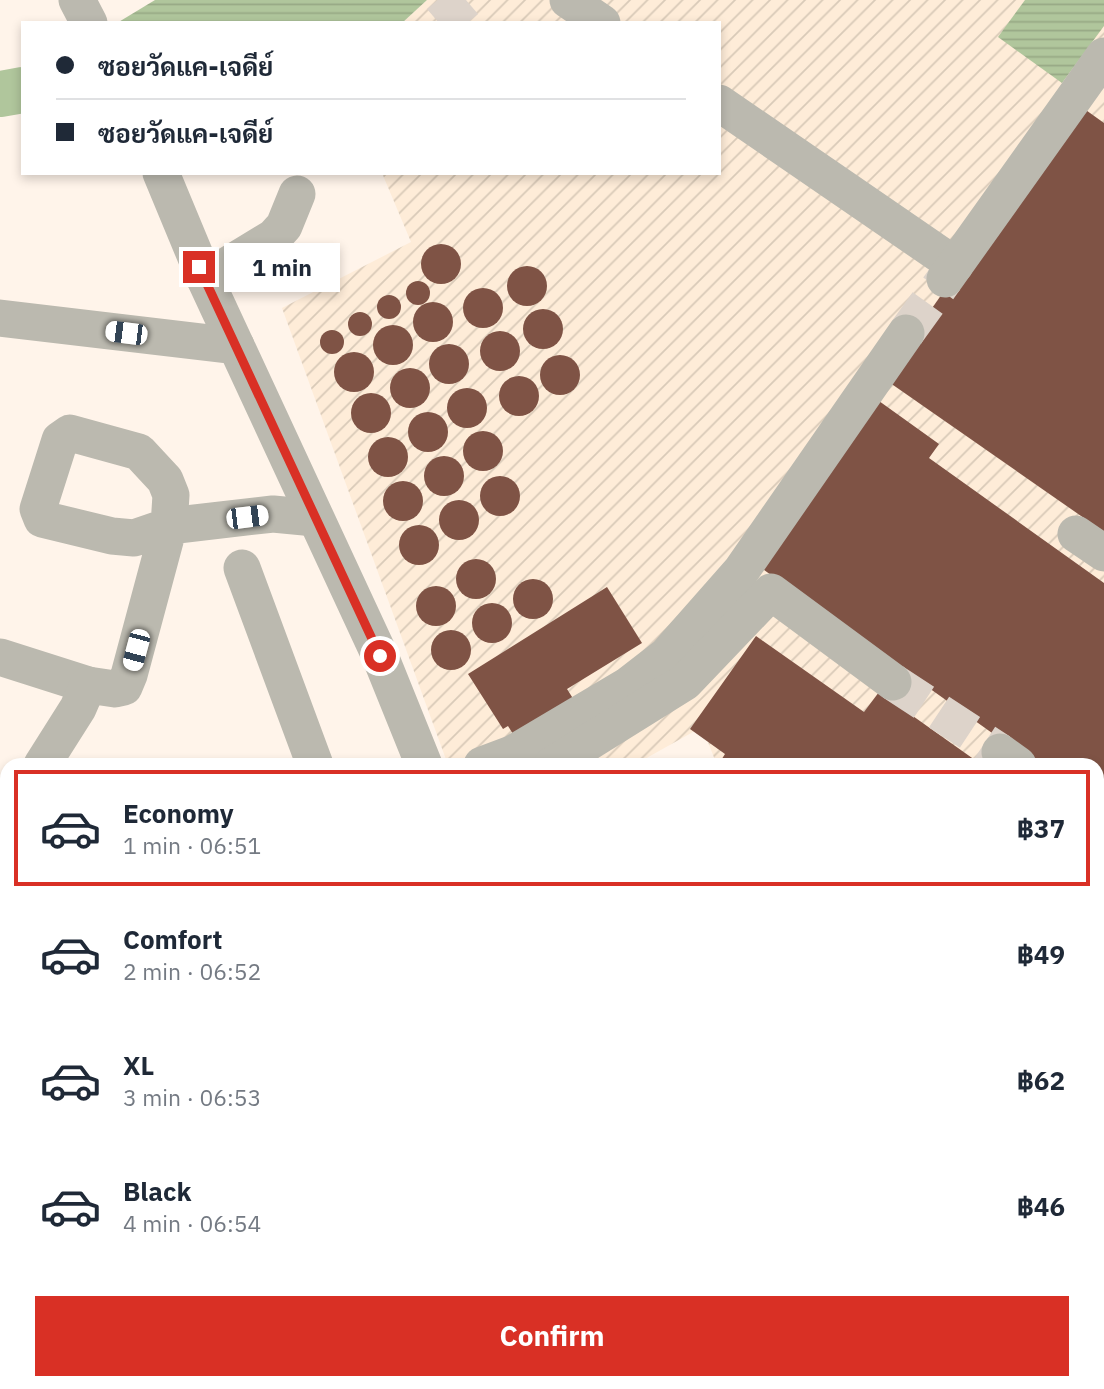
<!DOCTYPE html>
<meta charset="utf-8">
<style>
:root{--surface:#fff;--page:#f6f6f7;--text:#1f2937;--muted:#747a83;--line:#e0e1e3;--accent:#d93025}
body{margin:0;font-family:"IBM Plex Sans",Sarabun,sans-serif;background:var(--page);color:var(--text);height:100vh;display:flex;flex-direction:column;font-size:26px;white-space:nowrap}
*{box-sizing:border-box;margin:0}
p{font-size:23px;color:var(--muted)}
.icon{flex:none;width:38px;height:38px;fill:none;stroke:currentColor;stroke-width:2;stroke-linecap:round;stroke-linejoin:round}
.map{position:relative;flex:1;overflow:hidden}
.panel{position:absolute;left:0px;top:758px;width:1104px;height:632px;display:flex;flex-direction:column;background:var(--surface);border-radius:21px 21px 0 0;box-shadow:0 4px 10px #0003}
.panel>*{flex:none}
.guide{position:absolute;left:21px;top:21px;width:700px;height:154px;border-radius:0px;box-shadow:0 4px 10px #0003;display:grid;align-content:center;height:154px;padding:0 35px;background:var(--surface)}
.end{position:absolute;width:32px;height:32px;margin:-16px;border:9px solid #d93025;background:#fff;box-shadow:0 0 0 4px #fff}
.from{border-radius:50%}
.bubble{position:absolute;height:49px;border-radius:0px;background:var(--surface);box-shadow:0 4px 10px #0003;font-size:23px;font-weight:700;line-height:49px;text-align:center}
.car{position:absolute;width:21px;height:42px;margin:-21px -10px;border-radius:9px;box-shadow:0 0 5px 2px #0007;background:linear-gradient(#fff 24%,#345 0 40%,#fff 0 76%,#345 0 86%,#fff 0)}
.guide b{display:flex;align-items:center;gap:24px;height:66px;font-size:26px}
.guide b+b{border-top:2px solid var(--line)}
.guide i{width:18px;height:18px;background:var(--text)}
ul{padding:12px 0 0;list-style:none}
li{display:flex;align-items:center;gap:21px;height:116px;margin:0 14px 10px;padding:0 21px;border:4px solid transparent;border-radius:0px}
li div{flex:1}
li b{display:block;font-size:26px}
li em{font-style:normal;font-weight:700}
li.selected{border-color:var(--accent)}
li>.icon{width:63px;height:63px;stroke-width:1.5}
.cta{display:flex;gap:14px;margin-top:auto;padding:14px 35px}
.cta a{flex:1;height:80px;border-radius:0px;background:var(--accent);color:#fff;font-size:28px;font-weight:700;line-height:80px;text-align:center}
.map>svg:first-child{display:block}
.industrial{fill:url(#industrial-furrows)}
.water{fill:url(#water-rules)}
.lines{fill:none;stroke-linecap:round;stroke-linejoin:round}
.river{stroke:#b0c69c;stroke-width:46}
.building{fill:#7f5345}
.minor-tunnel{stroke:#ddd3ca;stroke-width:37;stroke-dasharray:37 18;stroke-linecap:butt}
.minor{stroke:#bbb9af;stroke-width:37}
.route{stroke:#d93025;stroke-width:9}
</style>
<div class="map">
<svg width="1104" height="1389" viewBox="0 0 1104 1389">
<defs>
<pattern id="industrial-furrows" width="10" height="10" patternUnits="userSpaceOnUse" patternTransform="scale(1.75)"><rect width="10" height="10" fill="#feecd8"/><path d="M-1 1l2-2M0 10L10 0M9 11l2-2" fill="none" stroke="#d9cab8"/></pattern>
<pattern id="water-rules" width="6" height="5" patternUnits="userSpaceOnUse" patternTransform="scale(1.75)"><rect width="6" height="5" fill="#b0c69c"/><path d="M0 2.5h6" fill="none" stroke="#97a985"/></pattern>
</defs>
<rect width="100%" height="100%" fill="#fff4ea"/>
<!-- industrial -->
<g class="industrial">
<path d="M427,0H1104V1389H683L680,1383L1097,1382V765H717L702,727L634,765H448L282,308L411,242L382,173H719V23H402Z"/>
<path d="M193,1382L446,1383L437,1389H187Z"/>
</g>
<!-- water -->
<g class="water">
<path d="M155,0H427L402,23H117Z"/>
<path d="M1025,0H1104V26L1062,83L998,37Z"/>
</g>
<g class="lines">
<!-- river -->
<path class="river" d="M0,94L23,90"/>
</g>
<!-- building -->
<g class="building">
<path d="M1076,103L1104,123V532L883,378Z"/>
<circle cx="441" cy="264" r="20"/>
<circle cx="527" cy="286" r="20"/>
<circle cx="418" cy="293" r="12"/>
<circle cx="483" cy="308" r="20"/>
<circle cx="389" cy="307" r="12"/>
<circle cx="433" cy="322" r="20"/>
<circle cx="543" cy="329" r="20"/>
<circle cx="360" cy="324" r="12"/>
<circle cx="393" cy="345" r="20"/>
<circle cx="332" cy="342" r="12"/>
<circle cx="500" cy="351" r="20"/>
<circle cx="449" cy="364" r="20"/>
<circle cx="354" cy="372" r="20"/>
<circle cx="560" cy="375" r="20"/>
<circle cx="410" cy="388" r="20"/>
<circle cx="519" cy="396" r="20"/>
<circle cx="467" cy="408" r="20"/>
<circle cx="371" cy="413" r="20"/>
<path d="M879,401L939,444L929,458L1104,583V812L1097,808V765H1037L922,683L915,692L800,609L806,600L760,567Z"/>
<circle cx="428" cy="432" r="20"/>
<circle cx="483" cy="451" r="20"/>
<circle cx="388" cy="457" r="20"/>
<circle cx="444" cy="476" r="20"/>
<circle cx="500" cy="496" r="20"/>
<circle cx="403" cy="501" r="20"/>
<circle cx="459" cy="520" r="20"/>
<circle cx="419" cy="545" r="20"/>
<circle cx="476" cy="579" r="20"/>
<circle cx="533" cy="599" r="20"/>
<circle cx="436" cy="606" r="20"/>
<path d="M607,587L642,643L567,689L579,708L520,745L508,726L503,729L468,674Z"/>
<circle cx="492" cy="623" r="20"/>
<circle cx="451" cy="650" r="20"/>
<path d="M756,636L864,712L879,692L982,765H718L725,754L690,729Z"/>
<path d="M1097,847L1104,852V883L1097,893Z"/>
<path d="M1104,953V1250L1097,1246V963Z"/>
<path d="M682,1382H1016L1006,1389H684Z"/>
</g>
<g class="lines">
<!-- minor-tunnel -->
<g class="minor-tunnel">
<path d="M439,23L466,0"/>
<path d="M906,333L945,279"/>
<path d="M893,682L1000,752"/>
</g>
<!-- minor -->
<g class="minor">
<path d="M77,0L89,23"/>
<path d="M568,0L602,23"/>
<path d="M719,103L955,265"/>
<path d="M161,173L205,279L380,656L424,765"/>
<path d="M205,279L274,237L284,226L297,194"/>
<path d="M945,279L1104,56"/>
<path d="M0,318L236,346"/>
<path d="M1076,534L1104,553"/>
<path d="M242,568L315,765"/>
<path d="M0,657L88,685"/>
<path d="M1000,752L1018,765"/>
<path d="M42,765L78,708L88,685L115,689L124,687L129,675L169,526L171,495L165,480L139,452L70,433L60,440L38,509L42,519L112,536L134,538L169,526L273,514L315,518"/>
<path d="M482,765L514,753L627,686L667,655L741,571L906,333"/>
<path d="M552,765L685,682L771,592L893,682"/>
<path d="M1097,818L1104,823"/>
<path d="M0,820L7,810"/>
<path d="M1097,952L1104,942"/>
<path d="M0,1318H7"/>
<path d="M653,1382L655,1389"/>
<path d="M179,1389L182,1382"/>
<path d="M433,1389L442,1382"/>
<path d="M1064,1389L1073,1382"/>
</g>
</g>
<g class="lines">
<!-- route -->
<path class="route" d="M199,267L380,656"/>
</g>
</svg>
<i class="end from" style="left:380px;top:656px"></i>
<i class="end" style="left:199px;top:267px"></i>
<div class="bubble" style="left:224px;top:243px;width:116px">1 min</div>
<i class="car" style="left:126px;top:333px;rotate:277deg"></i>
<i class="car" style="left:247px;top:517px;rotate:83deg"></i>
<i class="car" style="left:136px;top:650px;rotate:195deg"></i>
<div class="guide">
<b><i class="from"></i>ซอยวัดแค-เจดีย์</b>
<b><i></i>ซอยวัดแค-เจดีย์</b>
</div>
<section class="panel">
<ul>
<li class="selected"><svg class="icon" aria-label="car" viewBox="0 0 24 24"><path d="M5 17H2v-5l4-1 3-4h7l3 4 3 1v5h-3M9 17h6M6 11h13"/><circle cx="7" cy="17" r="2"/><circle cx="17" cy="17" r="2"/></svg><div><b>Economy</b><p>1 min · 06:51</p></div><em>฿37</em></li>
<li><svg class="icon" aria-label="car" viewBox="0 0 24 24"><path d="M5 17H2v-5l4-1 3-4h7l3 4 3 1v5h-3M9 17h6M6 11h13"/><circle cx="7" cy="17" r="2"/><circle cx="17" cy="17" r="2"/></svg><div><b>Comfort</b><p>2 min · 06:52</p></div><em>฿49</em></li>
<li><svg class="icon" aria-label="car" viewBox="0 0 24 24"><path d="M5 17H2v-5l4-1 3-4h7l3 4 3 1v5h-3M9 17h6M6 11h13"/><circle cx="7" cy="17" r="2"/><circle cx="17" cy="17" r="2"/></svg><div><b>XL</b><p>3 min · 06:53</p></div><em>฿62</em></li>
<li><svg class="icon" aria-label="car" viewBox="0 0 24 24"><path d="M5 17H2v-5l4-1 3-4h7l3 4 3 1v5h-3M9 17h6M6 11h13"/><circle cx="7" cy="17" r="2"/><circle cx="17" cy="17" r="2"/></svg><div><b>Black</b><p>4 min · 06:54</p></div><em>฿46</em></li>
</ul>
<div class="cta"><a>Confirm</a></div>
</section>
</div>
